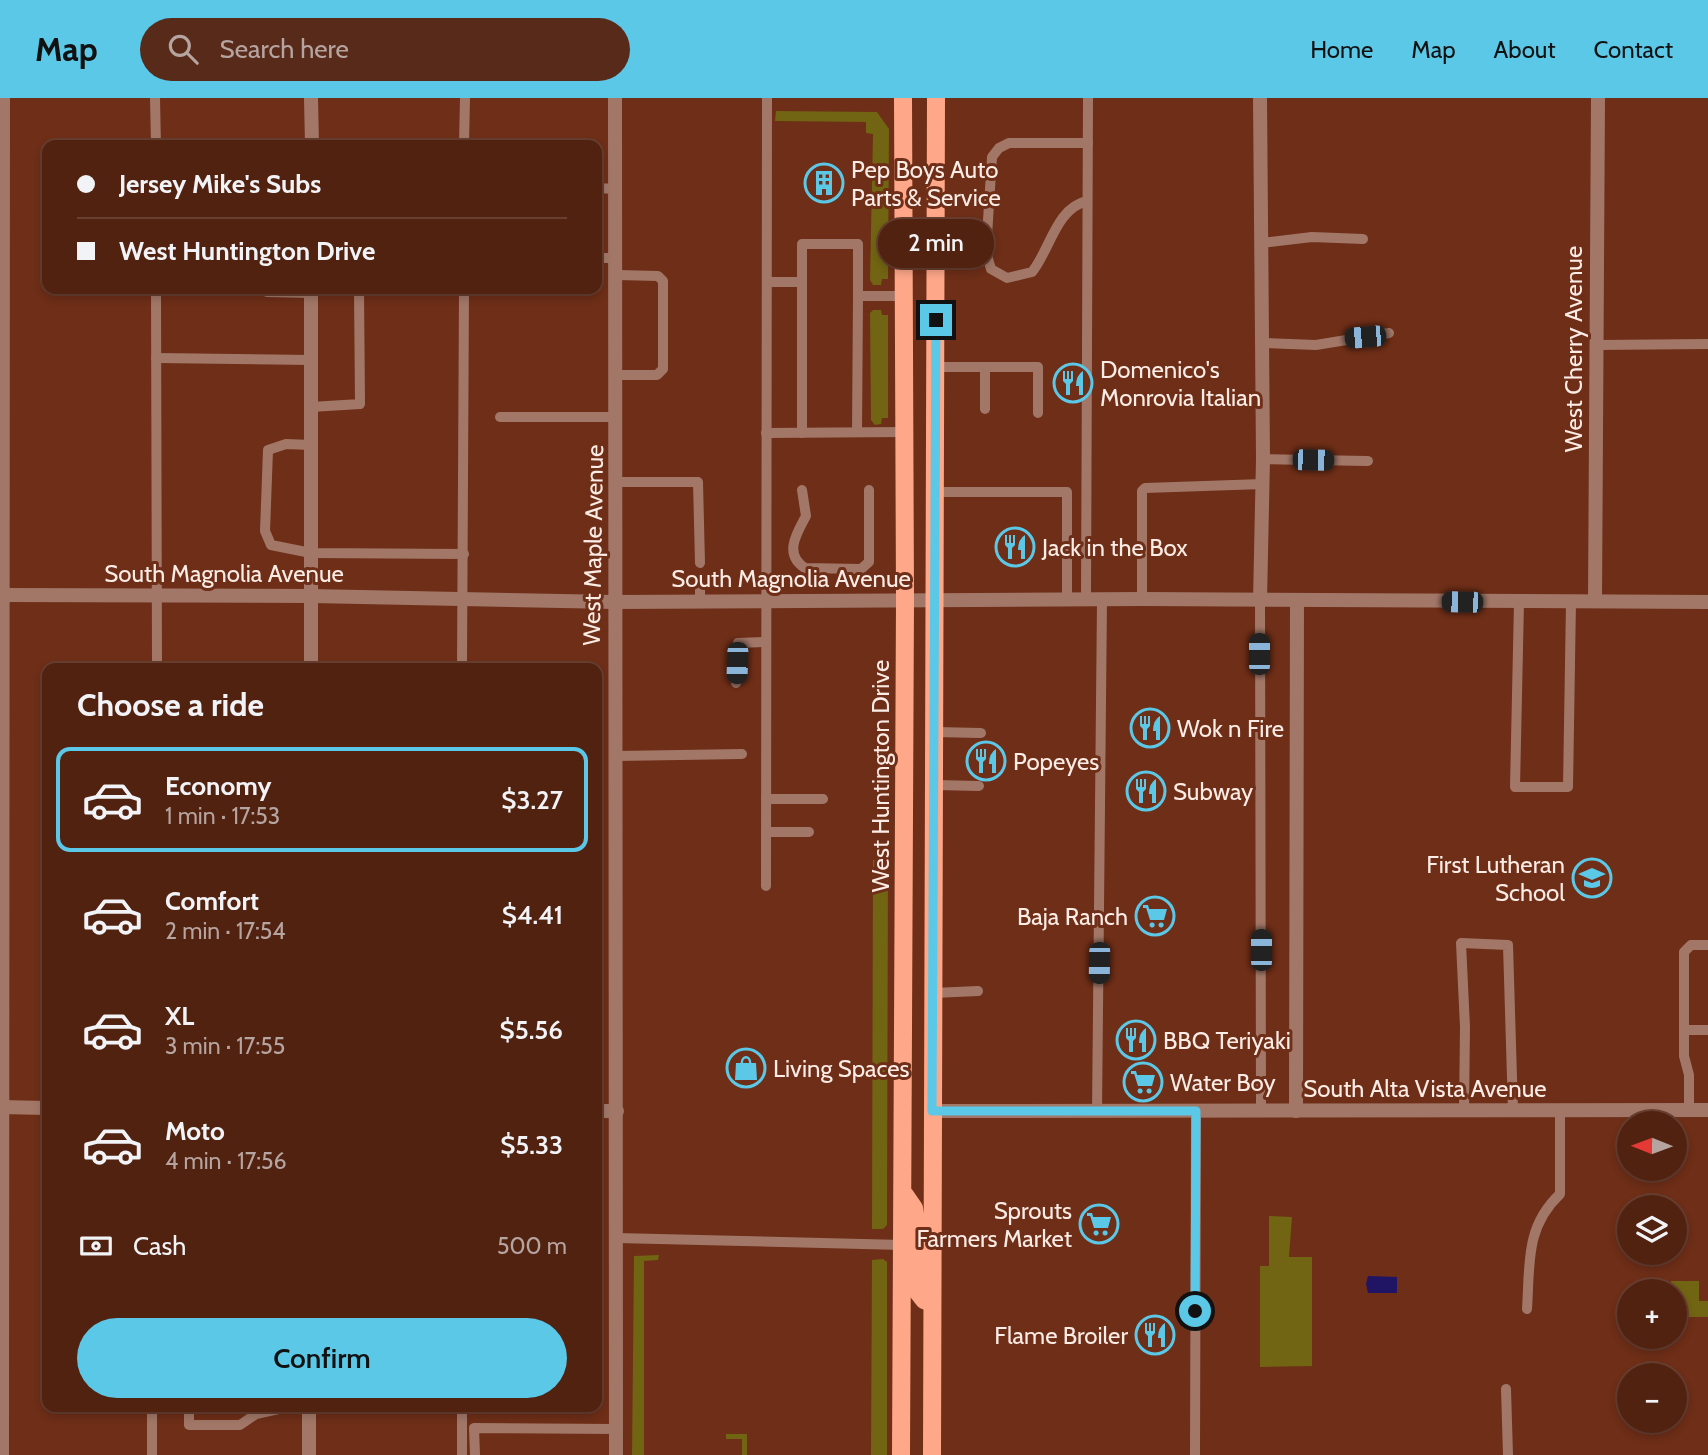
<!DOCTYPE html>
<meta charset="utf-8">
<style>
:root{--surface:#522211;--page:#582a1a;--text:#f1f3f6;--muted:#b5a49f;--line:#683f31;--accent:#5bc8e7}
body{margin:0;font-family:Cabin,sans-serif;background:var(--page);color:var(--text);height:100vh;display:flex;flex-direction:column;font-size:26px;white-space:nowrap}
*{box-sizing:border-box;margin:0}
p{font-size:23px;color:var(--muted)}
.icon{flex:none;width:38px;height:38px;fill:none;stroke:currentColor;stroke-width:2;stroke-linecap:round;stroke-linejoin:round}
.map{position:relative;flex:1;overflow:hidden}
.details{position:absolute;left:42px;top:565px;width:560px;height:749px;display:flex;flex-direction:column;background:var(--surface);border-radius:14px;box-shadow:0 4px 10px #0003,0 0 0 2px var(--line)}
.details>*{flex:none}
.guide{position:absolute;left:42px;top:42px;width:560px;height:154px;border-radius:14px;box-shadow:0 4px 10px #0003,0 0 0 2px var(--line);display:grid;align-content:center;height:154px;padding:0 35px;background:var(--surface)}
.needle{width:46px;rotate:271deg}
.fabs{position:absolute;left:1617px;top:1013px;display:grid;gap:14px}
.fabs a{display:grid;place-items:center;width:70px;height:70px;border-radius:50%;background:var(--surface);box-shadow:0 4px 10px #0003,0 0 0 2px var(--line);font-size:35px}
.end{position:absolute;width:32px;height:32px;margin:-16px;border:9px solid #5bc8e7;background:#111;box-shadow:0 0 0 4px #111}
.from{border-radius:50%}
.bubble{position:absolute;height:49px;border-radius:24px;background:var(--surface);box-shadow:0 4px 10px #0003,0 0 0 2px var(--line);font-size:23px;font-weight:600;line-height:49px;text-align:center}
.car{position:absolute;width:21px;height:42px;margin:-21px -10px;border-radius:9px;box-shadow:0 0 5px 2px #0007;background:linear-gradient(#222 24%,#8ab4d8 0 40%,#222 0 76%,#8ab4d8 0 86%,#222 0)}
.guide b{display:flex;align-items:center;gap:24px;height:66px;font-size:26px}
.guide b+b{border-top:2px solid var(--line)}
.guide i{width:18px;height:18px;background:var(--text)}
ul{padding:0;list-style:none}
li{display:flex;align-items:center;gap:21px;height:105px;margin:0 14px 10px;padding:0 21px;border:4px solid transparent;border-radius:14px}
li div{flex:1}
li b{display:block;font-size:26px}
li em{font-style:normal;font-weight:600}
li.current{border-color:var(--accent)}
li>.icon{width:63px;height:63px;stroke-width:1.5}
h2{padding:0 35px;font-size:32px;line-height:84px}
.pay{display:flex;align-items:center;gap:18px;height:77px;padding:0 35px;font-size:26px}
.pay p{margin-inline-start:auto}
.cta{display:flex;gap:14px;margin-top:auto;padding:14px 35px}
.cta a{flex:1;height:80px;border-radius:42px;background:var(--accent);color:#111;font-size:28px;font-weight:600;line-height:80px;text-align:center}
header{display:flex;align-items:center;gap:42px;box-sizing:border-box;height:98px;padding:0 35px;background:var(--accent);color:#111}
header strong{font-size:33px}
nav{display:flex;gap:38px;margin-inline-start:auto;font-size:24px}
.search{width:490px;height:63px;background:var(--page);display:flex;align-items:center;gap:18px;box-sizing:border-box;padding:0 24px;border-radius:38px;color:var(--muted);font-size:26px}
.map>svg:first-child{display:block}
.green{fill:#716412}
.water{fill:#201465}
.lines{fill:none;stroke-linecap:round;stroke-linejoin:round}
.service{stroke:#a27768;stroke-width:10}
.minor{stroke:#a27768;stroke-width:14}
.primary{stroke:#fea789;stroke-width:18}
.route{stroke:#5bc8e7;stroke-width:9}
.labels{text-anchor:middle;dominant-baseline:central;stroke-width:6;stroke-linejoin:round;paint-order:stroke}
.poi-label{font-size:24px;fill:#fcece6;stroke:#6e2e17;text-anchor:start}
.street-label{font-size:24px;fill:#fcece6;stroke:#6e2e17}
</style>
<header>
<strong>Map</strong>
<div class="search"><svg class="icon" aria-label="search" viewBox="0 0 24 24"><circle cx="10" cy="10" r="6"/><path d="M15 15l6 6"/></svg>Search here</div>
<nav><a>Home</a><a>Map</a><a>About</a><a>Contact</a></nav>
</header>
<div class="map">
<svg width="1708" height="1357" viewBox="0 0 1708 1357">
<rect width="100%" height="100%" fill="#6e2e17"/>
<!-- green -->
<g class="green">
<path d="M776,13L877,14L889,31L888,181H882L881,187H873L870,182L873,36L866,35V24L775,23Z"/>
<path d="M873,212H881L882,217H888V320H882L881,326L875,327L871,322L870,215Z"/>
<path d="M873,762H888L887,1127L883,1131H872Z"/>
<path d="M1269,1118L1292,1119L1289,1159H1312V1268L1260,1269V1168H1269Z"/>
<path d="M659,1157L658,1162L644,1163V1357H632L634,1158Z"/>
<path d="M883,1161L887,1164V1357H871L872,1162Z"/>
<path d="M1671,1183H1699V1203H1708V1219H1675V1194L1671,1193Z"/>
<path d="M726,1336H747V1357H742V1341H726Z"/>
</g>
<!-- water -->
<path class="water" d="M1368,1178L1397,1179V1195H1368L1366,1186Z"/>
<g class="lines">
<!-- service -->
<g class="service">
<path d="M155,0L156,47"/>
<path d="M263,47L312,45"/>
<path d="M464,47L465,0"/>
<path d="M597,90L615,91"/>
<path d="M1087,103C1056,110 1050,152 1032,174L1007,180L991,171L986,154L992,59L999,50L1009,45H1088"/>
<path d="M1262,145L1312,139L1363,141"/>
<path d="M936,153L986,154"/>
<path d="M597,160H617"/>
<path d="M617,177L658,178L663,183V271L657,277H617"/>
<path d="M767,184H802V146H858V198H904"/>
<path d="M802,184V335"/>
<path d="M156,191L157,570"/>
<path d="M262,191L267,194L311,195"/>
<path d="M1263,245L1316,247L1389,235"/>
<path d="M1596,247L1707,246"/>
<path d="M156,260L311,262"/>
<path d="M936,269H1038V315"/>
<path d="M985,269V311"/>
<path d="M311,309L360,306L359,191"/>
<path d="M500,319H617"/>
<path d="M857,334L858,198"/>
<path d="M766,335L905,334"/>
<path d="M311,347L286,346L268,352L265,433L271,447L311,455L464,456"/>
<path d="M1263,361L1368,363"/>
<path d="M617,384H698L700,465"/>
<path d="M802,392L806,418C797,435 783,456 805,470L861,471L869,464V392"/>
<path d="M937,394H1067V502"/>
<path d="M1142,501V393L1145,390L1263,386"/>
<path d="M1086,502L1088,0"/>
<path d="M700,503V483"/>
<path d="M1260,503L1261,1013"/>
<path d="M1519,504L1515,689H1568L1571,503"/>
<path d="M462,570L464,191"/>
<path d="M736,585L738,545L766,544"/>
<path d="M935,634L981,635"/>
<path d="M617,658L742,656"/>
<path d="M935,687L979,688"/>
<path d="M766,701H823"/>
<path d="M766,734H809"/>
<path d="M766,788L767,0"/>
<path d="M933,895L978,893"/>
<path d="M1684,932H1708"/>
<path d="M1464,1012L1465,929L1461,845L1508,847L1513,1013"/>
<path d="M1689,1012V977L1684,958V854L1691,847H1708"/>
<path d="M1097,1014L1102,502"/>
<path d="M616,1140L903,1147"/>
<path d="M1527,1211C1530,1166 1525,1129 1560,1096V1013"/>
<path d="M1506,1291L1508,1357"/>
<path d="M189,1309V1327H240L256,1316L283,1310H309"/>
<path d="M152,1357V1309"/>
<path d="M462,1357V1309"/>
<path d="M475,1357L474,1330L616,1331"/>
<path d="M1195,1357L1196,1013"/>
</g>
<!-- minor -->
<g class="minor">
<path d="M311,0L312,47"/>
<path d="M615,0L616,1357"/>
<path d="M0,497L311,498L614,504L1142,501L1708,504"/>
<path d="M1260,503L1263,361L1260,0"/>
<path d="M1595,503L1598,0"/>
<path d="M311,570V191"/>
<path d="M0,1009L47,1010"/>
<path d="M597,1013H617"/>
<path d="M932,1013L1708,1012"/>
<path d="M1296,1013L1297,502"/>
<path d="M2,1357L3,0"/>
<path d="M309,1357V1309"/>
</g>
<!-- primary -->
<g class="primary">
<path d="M905,1097L914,1110L917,1129V1193L924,1202L932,1205"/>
<path d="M901,1357L905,502L903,0"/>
<path d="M932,1357L936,0"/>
</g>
</g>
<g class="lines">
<!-- route -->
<path class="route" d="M936,222L932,1013H1196L1195,1213"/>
</g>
<!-- icons -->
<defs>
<symbol id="building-ring" viewBox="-11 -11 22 22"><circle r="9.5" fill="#6e2e17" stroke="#5bc8e7" stroke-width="1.5"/><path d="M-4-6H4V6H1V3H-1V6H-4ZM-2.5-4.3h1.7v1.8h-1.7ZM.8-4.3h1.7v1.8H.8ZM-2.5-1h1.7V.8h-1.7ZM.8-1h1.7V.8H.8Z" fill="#5bc8e7"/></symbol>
<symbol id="restaurant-ring" viewBox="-11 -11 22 22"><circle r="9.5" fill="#6e2e17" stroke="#5bc8e7" stroke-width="1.5"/><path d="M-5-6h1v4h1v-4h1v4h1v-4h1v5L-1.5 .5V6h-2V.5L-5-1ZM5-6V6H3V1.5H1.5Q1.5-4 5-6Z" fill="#5bc8e7"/></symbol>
<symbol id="school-ring" viewBox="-11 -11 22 22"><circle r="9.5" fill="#6e2e17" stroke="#5bc8e7" stroke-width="1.5"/><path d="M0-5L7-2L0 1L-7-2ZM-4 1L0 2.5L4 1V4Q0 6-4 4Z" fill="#5bc8e7"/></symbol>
<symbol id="supermarket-ring" viewBox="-11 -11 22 22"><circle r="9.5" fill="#6e2e17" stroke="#5bc8e7" stroke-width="1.5"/><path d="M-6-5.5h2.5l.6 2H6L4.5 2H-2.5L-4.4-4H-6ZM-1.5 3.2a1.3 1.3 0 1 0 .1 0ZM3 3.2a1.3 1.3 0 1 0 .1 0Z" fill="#5bc8e7"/></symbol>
<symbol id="shop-ring" viewBox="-11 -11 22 22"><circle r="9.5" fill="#6e2e17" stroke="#5bc8e7" stroke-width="1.5"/><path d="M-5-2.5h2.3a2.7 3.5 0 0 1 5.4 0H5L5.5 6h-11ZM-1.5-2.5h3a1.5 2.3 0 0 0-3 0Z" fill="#5bc8e7"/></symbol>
</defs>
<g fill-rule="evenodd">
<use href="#building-ring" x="802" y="63" width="44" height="44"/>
<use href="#restaurant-ring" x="1051" y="263" width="44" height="44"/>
<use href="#restaurant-ring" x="993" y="427" width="44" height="44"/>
<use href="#restaurant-ring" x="1128" y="608" width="44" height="44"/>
<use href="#restaurant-ring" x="964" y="641" width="44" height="44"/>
<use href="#restaurant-ring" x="1124" y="671" width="44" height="44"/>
<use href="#school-ring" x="1570" y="758" width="44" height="44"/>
<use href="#supermarket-ring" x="1133" y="796" width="44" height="44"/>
<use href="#restaurant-ring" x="1114" y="920" width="44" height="44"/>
<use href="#shop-ring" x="724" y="948" width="44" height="44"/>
<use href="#supermarket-ring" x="1121" y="962" width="44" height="44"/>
<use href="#supermarket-ring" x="1077" y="1104" width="44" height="44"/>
<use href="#restaurant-ring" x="1133" y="1215" width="44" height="44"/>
</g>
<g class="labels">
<!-- poi labels -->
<g class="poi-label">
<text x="851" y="71">Pep Boys Auto<tspan x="851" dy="28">Parts &amp; Service</tspan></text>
<text x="1100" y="271">Domenico's<tspan x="1100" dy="28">Monrovia Italian</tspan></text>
<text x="1042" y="449">Jack in the Box</text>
<text x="1177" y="630">Wok n Fire</text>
<text x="1013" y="663">Popeyes</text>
<text x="1173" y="693">Subway</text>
<text x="1565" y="766" text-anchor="end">First Lutheran<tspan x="1565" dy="28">School</tspan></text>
<text x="1128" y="818" text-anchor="end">Baja Ranch</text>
<text x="1163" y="942">BBQ Teriyaki</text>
<text x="773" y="970">Living Spaces</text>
<text x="1170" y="984">Water Boy</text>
<text x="1072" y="1112" text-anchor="end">Sprouts<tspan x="1072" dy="28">Farmers Market</tspan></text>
<text x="1128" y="1237" text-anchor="end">Flame Broiler</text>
</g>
<!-- street labels -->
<g class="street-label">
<text transform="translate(1573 251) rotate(-90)">West Cherry Avenue</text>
<text transform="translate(593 447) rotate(-89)">West Maple Avenue</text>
<text x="224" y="475">South Magnolia Avenue</text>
<text x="791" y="480">South Magnolia Avenue</text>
<text transform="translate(880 678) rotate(-90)">West Huntington Drive</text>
<text x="1425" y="990">South Alta Vista Avenue</text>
</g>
</g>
</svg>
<div class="fabs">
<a><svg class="needle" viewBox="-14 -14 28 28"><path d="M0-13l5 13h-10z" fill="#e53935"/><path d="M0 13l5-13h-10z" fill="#b5a49f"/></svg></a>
<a><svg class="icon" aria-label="layers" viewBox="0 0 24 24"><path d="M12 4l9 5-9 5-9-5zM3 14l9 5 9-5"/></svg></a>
<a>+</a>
<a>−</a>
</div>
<i class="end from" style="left:1195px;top:1213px"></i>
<i class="end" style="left:936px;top:222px"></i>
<div class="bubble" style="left:878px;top:121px;width:116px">2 min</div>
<i class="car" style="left:1365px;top:239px;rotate:265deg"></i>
<i class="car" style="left:1313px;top:362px;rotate:91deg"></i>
<i class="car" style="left:1462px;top:504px;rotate:271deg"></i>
<i class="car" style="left:1259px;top:556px;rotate:0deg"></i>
<i class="car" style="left:737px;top:565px;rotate:182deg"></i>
<i class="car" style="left:1261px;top:852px;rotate:0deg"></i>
<i class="car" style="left:1099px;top:865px;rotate:181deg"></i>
<div class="guide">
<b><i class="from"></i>Jersey Mike's Subs</b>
<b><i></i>West Huntington Drive</b>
</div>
<section class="details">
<h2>Choose a ride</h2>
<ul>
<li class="current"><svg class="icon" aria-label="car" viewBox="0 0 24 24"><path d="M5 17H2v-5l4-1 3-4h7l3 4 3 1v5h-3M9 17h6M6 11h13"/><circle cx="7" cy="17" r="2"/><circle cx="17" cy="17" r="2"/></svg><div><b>Economy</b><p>1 min · 17:53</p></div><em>$3.27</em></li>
<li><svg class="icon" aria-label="car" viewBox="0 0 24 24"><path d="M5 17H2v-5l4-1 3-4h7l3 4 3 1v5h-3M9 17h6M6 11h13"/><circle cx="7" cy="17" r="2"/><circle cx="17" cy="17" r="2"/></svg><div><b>Comfort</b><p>2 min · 17:54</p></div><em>$4.41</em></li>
<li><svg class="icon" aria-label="car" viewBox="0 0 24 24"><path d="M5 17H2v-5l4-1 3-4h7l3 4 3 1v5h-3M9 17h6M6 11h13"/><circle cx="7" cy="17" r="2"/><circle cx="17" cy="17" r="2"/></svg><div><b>XL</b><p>3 min · 17:55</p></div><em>$5.56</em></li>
<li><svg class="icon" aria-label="car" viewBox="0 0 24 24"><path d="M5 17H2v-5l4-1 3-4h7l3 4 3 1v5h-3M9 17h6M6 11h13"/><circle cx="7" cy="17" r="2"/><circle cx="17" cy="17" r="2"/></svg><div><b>Moto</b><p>4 min · 17:56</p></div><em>$5.33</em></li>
</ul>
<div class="pay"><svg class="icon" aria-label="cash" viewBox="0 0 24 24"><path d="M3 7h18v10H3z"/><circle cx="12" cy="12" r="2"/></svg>Cash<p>500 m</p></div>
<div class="cta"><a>Confirm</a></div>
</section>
</div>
